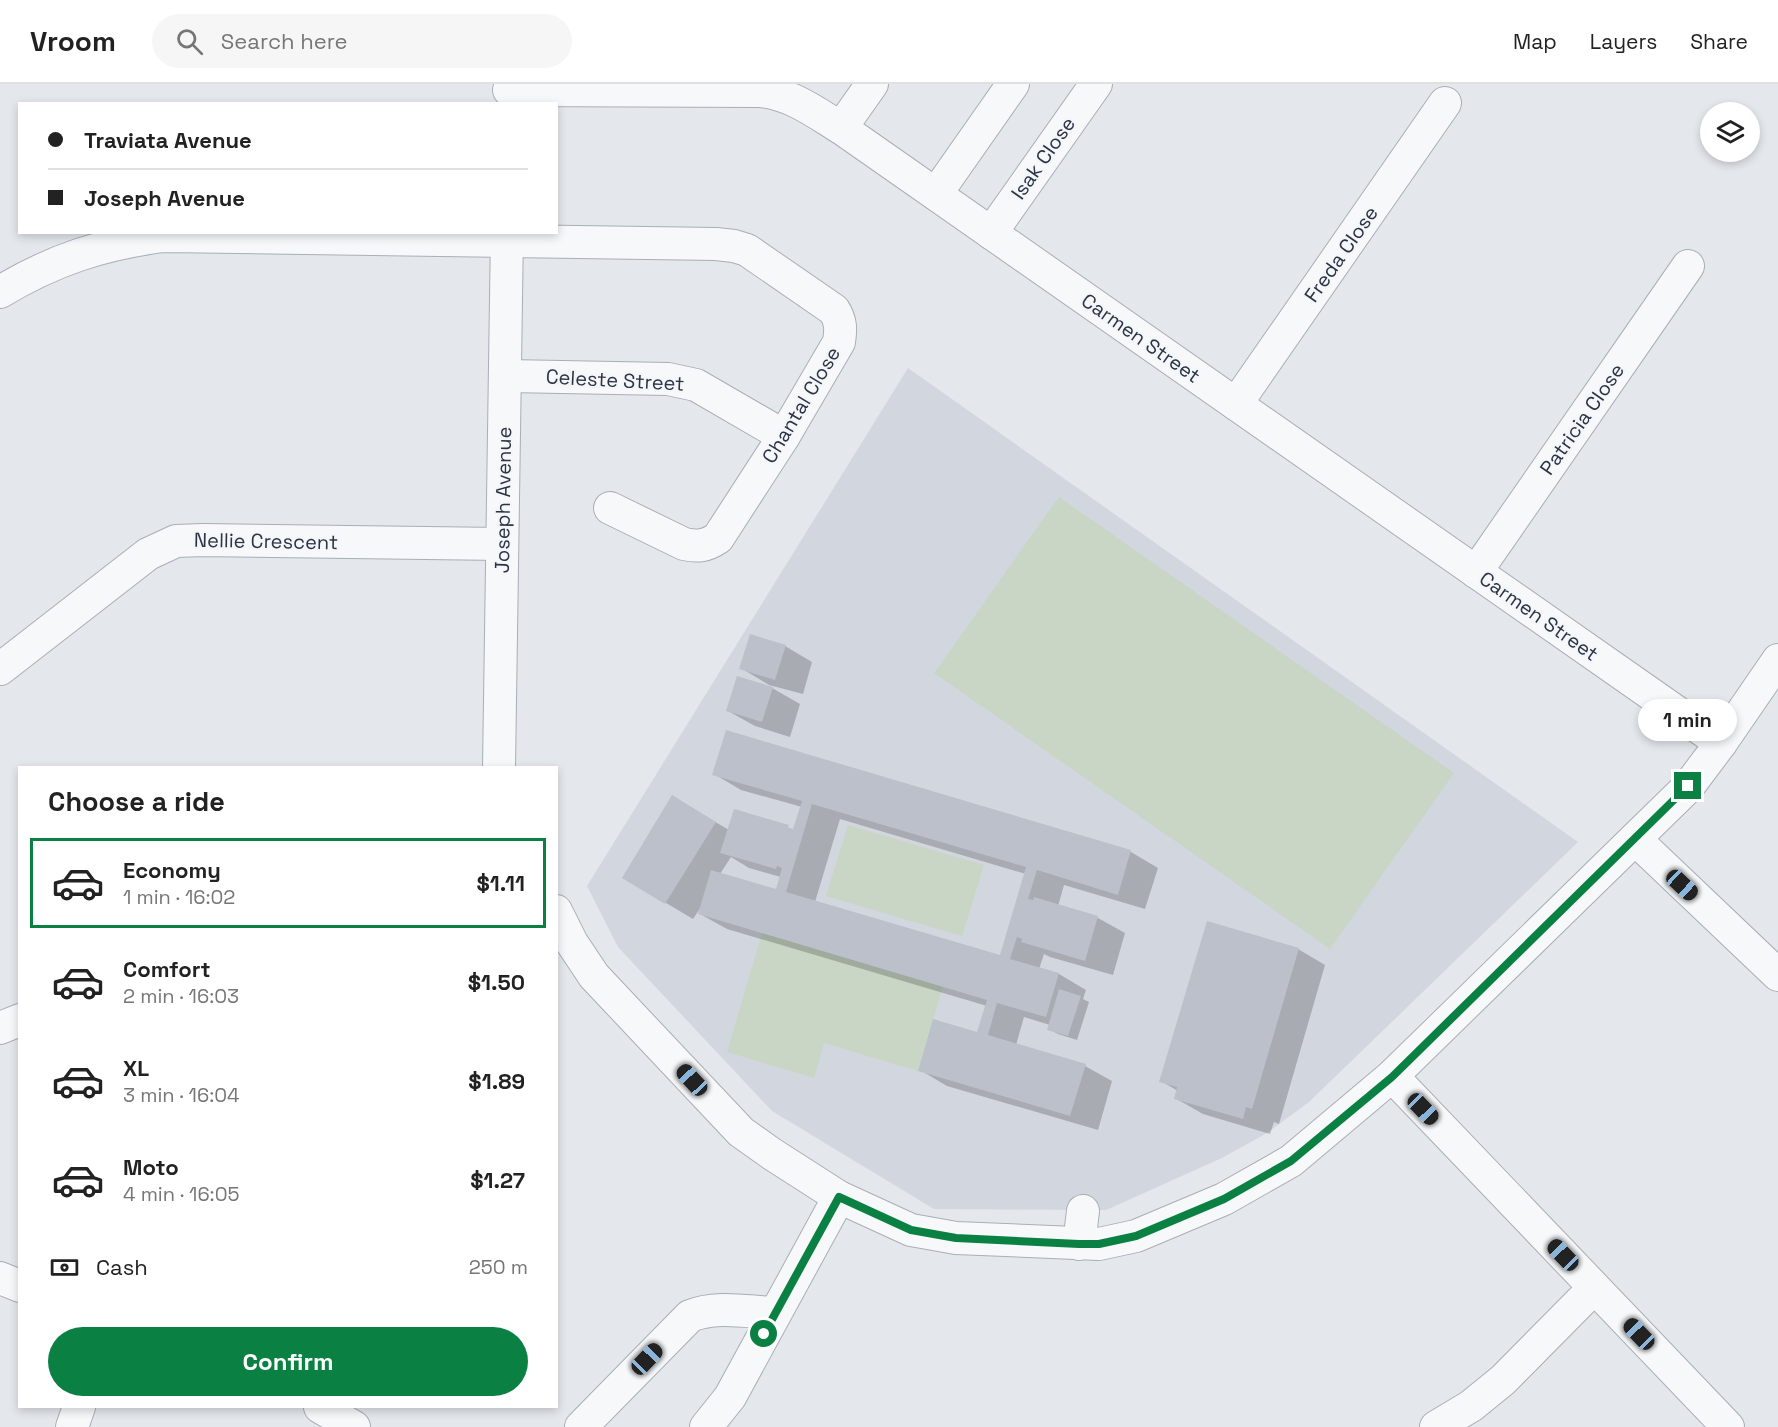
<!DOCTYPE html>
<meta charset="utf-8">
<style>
:root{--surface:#fff;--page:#f6f6f6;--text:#222;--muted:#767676;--line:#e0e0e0;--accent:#0b8043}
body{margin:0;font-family:"Space Grotesk",sans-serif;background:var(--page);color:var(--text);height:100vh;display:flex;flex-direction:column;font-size:22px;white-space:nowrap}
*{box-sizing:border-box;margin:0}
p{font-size:20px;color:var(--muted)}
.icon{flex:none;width:33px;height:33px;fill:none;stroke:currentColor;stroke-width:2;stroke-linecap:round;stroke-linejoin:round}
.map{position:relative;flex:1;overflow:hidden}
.details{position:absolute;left:18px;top:682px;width:540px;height:642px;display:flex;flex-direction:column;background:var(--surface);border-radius:0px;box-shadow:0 3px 9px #0003}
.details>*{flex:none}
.guide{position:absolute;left:18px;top:18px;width:540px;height:132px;border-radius:0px;box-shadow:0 3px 9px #0003;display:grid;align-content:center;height:132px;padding:0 30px;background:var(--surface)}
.controls{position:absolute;left:1700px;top:18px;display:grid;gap:12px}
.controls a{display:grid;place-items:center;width:60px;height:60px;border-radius:50%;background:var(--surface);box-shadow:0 3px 9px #0003;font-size:30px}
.end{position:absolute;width:27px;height:27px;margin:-14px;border:8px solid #0b8043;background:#fff;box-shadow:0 0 0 3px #fff}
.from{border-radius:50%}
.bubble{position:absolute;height:42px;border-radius:21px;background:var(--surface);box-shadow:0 3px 9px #0003;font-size:20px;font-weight:700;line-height:42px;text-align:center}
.car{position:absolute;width:18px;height:36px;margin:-18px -9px;border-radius:8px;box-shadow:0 0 4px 2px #0007;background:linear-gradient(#222 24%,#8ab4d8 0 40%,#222 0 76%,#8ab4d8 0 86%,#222 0)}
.guide b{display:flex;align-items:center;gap:21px;height:57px;font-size:22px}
.guide b+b{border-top:2px solid var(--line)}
.guide i{width:15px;height:15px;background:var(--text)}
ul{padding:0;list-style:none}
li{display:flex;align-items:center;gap:18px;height:90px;margin:0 12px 9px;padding:0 18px;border:3px solid transparent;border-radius:0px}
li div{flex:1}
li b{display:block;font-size:22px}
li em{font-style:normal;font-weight:700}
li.active{border-color:var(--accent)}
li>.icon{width:54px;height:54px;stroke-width:1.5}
h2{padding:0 30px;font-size:27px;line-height:72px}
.pay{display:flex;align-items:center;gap:15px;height:66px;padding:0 30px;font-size:22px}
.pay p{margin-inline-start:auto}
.action{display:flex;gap:12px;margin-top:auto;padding:12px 30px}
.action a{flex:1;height:69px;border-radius:36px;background:var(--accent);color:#fff;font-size:24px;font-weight:700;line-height:69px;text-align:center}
header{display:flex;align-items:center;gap:36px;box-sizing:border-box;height:84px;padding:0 30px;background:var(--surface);border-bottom:2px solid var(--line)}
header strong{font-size:28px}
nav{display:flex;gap:33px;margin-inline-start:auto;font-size:21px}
.search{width:420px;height:54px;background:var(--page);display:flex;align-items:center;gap:15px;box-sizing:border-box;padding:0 21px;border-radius:33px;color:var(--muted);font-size:22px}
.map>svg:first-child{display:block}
.built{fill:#d2d6de}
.garden{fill:#c9d6c5}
.shadow{fill:#0003;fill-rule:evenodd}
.building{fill:#bbc0ca;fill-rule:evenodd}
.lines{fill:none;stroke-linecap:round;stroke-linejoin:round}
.minor-casing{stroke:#a9aeb7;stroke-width:34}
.minor{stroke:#f7f8fa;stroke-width:32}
.route{stroke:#0b8043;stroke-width:8}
.labels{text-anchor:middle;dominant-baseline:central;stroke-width:4.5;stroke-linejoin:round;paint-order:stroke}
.street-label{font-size:20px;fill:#2b3445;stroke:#f4f6f9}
</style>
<header>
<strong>Vroom</strong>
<div class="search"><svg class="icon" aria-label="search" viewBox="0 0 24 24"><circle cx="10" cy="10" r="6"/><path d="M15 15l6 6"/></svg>Search here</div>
<nav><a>Map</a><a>Layers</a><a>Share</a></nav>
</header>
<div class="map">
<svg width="1778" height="1343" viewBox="0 0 1778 1343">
<rect width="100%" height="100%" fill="#e4e7ec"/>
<!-- built -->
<path class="built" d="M908,284L1578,758L1309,1018L1267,1049L1222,1074L1106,1126L934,1125L772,1027L618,863L587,802Z"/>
<!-- garden -->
<g class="garden">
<path d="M1059,413L1454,689L1330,865L934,589Z"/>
<path d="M848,741L984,781L962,852L826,812Z"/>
<path d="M762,849L943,902L918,987L824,959L814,994L727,968Z"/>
</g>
<!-- shadow -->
<g class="shadow">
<path d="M785,562L812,578L803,610L769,601L741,584Z"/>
<path d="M772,604L800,620L790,653L755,642L728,627Z"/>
<path d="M727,648L1131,768L1158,784L1145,825L1064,801L1058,822L1098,834L1125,849L1113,891L1050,873L1044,870L1039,885L1059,890L1086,906L1083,915L1089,918L1077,956L1058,950L1049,945L1050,941L1024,933L1016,961L1085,982L1112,997L1098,1046L947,1002L920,986L978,950L987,922L727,845L700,830L701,823L693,835L624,794L700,729L729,746L735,727L795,746L802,723L741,706L714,690ZM840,735L1026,790L1001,873L815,818ZM731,773L749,784L781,793L777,807L720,790Z"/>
<path d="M1298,865L1325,881L1279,1040L1274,1038L1270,1050L1203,1030L1175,1014L1178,1007L1161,997Z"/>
</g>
<!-- building -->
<g class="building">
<path d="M750,550L786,561L775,596L739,585Z"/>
<path d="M737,592L773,603L762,638L726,627Z"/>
<path d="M726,646L1131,766L1118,811L1037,786L1028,815L1033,816L1034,813L1098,832L1085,877L1021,858L1022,855L1017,853L1010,875L1059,889L1046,933L997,919L988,951L1086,980L1070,1032L918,987L933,935L977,948L987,916L698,830L711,786L776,805L782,784L777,782L776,785L720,769L734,725L789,741L788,744L793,745L802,717L712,691ZM812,720L1026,783L1000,871L786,808Z"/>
<path d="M672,711L716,738L665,820L622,794Z"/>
<path d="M1207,837L1299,864L1252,1025L1246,1023L1243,1035L1174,1015L1177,1003L1159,998Z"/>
<path d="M1059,905L1081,912L1068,952L1047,946Z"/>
</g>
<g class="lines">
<defs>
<g id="minor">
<path d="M509,6L760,7C791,10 815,28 841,44L1721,659"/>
<path d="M841,44L872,0"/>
<path d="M936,110L1013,0"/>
<path d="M991,149L1096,0"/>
<path d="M0,208C53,176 102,160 163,152L716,160L734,162L747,166L834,226C841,237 841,245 839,258L784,352L718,454C706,462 698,463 684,460L610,424"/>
<path d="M505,292L668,295L696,301L784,352"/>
<path d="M1236,320L1445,19"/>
<path d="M1476,488L1688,182"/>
<path d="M0,585L148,470L176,457L203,456L502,460"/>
<path d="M499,684L507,148"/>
<path d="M1635,755L1778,891"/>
<path d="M556,827L572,859L594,892L741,1048L772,1070L839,1113L911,1146L956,1154L1099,1160L1136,1152L1224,1115L1291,1077L1392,992L1688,703L1721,659L1778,576"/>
<path d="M0,944L20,936"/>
<path d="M1392,992L1728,1343"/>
<path d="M1079,1160L1083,1127"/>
<path d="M0,1194L20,1202"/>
<path d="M320,1323L354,1343"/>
<path d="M72,1343L79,1323"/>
<path d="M581,1343L690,1232C717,1221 747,1228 775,1229"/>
<path d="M706,1343L730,1313L839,1113"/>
<path d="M1436,1343L1471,1322L1503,1296L1594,1204"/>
</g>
</defs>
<!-- minor casing -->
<use href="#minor" class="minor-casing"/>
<!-- minor -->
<use href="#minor" class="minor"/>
</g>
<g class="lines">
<!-- route -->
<path class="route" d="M764,1250L839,1113L911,1146L956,1154L1079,1160H1099L1136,1152L1224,1115L1291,1077L1392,993L1688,702"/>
</g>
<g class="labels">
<!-- street labels -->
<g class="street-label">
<text transform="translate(1043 74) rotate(-55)">Isak Close</text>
<text transform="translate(1341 170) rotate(-55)">Freda Close</text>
<text transform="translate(1141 254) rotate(35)">Carmen Street</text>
<text transform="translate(615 296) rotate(3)">Celeste Street</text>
<text transform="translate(801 321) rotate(-59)">Chantal Close</text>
<text transform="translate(1582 335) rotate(-55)">Patricia Close</text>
<text transform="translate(503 416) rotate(-89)">Joseph Avenue</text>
<text transform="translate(266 457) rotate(1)">Nellie Crescent</text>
<text transform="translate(1539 532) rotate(35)">Carmen Street</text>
</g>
</g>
</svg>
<div class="controls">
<a><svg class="icon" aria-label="layers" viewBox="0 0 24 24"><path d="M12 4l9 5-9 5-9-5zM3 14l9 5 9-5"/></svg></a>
</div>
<i class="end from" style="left:764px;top:1250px"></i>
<i class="end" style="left:1688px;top:702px"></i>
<div class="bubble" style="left:1638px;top:615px;width:99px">1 min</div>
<i class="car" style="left:1682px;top:801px;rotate:133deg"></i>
<i class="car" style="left:692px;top:996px;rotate:317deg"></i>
<i class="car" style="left:1423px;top:1025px;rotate:136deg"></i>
<i class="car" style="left:1563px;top:1171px;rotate:316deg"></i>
<i class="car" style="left:1639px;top:1250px;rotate:316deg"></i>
<i class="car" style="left:647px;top:1275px;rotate:44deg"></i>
<div class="guide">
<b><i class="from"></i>Traviata Avenue</b>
<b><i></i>Joseph Avenue</b>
</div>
<section class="details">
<h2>Choose a ride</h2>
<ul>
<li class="active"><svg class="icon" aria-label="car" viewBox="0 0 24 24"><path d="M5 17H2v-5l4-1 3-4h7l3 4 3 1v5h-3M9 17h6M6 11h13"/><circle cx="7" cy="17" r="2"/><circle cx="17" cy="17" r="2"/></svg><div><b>Economy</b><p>1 min · 16:02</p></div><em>$1.11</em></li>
<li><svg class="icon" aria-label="car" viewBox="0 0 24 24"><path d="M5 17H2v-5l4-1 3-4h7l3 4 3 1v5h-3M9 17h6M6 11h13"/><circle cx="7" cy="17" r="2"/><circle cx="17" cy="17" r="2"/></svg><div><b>Comfort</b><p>2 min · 16:03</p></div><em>$1.50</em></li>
<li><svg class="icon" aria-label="car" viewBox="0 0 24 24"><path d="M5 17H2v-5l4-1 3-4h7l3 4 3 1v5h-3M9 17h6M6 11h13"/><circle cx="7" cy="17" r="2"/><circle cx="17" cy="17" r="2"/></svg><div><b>XL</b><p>3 min · 16:04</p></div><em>$1.89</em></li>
<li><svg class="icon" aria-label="car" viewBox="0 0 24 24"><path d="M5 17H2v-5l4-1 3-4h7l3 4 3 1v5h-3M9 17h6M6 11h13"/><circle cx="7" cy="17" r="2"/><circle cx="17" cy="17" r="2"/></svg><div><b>Moto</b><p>4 min · 16:05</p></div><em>$1.27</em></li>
</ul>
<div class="pay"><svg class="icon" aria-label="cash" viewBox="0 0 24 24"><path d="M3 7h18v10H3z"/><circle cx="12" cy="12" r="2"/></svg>Cash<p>250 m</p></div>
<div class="action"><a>Confirm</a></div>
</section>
</div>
